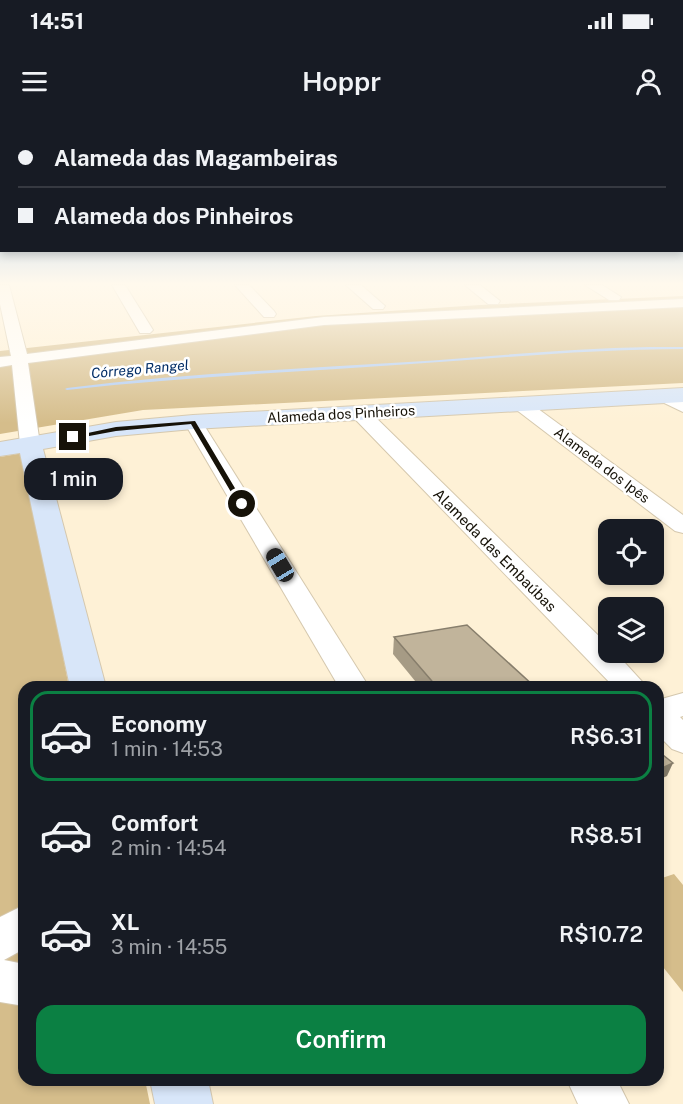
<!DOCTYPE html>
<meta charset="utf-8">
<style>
:root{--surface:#171b24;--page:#242831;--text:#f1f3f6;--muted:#9ea1a6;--line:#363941;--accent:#0b8043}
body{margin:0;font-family:"Public Sans",sans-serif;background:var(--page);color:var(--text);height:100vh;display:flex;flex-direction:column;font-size:22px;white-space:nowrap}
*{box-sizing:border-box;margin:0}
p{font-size:20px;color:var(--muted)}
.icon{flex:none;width:33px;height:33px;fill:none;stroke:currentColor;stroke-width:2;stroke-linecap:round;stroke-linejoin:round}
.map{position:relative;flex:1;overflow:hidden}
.side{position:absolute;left:18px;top:561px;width:646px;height:405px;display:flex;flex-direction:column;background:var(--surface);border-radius:18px;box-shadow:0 3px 9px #0003}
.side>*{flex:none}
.top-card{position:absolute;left:0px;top:0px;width:684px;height:132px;box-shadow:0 3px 9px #0003;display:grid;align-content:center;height:132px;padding:0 18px;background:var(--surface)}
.controls{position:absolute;left:598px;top:399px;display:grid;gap:12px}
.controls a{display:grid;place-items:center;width:66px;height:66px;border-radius:12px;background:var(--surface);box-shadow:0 3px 9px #0003;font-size:30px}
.end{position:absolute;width:27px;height:27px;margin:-14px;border:8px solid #161208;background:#fff;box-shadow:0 0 0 3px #fff}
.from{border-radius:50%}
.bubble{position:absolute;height:42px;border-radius:18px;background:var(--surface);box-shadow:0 3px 9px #0003;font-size:20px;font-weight:600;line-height:42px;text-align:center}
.car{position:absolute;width:18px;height:36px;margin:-18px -9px;border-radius:8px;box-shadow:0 0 4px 2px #0007;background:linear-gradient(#222 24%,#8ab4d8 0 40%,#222 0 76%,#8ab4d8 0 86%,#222 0)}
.top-card b{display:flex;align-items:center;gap:21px;height:57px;font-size:22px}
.top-card b+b{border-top:2px solid var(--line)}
.top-card i{width:15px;height:15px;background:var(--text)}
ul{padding:10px 0 0;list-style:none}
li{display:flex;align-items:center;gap:18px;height:90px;margin:0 12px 9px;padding:0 6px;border:3px solid transparent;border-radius:18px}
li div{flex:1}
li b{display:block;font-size:22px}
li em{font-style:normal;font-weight:600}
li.on{border-color:var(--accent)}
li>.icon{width:54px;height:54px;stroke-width:1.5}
.cta{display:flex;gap:12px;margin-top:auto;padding:12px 18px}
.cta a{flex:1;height:69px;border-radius:18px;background:var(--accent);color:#fff;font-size:24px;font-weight:600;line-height:69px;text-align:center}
.status{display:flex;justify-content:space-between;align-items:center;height:42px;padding:0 30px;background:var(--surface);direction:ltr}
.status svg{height:16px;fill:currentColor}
header{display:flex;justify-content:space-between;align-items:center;height:78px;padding:0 18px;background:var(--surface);font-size:27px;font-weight:600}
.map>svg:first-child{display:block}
.green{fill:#d5bd8b}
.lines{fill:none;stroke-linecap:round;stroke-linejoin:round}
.stream{fill:#b1cdf6;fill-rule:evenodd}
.street-casing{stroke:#d5c8ae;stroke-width:2}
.secondary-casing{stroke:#d5c8ae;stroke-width:2}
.street{fill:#fff;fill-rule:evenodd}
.secondary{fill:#d8e6f9;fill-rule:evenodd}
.wall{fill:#a69b85}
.shaded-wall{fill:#877e6c}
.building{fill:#c1b49b;stroke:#877e6c;stroke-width:1.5}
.route{fill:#161208}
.labels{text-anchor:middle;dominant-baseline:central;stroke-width:5;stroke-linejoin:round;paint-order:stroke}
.far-water-label{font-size:14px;font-style:italic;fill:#022d66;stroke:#fff}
.far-street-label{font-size:14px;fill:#161208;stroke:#fff}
.street-label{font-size:15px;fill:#161208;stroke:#fff}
</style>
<div class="status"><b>14:51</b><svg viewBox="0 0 49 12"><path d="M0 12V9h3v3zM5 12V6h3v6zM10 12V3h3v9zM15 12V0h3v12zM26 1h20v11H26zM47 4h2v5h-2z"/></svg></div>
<header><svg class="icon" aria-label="menu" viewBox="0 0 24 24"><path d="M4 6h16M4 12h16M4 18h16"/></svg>Hoppr<svg class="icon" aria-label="person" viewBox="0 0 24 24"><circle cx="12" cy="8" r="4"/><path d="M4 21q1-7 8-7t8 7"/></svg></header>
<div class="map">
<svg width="683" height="984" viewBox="0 0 683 984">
<rect width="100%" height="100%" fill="#fef1d6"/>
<!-- green -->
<g class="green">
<path d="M683,176V263L143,290L0,314V231L316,196L480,185Z"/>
<path d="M23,333L69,567H24V960H145L150,984H0V337Z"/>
<path d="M674,754L683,765V872L659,842L658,781L661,779L659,776V759Z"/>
</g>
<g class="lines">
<!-- stream -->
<path class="stream" d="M649,227H683V229C592,229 502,238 411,244C296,252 181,257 67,270L65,269L67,268C180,254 294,249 408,242C488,237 569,228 649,227Z"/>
<defs>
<g id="street">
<path d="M0,165H9L27,234L324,197L683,179V187L324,205L28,243L40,324L37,328H23L20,324L12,245L0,247V237L11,236L0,184Z"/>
<path d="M112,165H125L153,210L150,213H140Z"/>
<path d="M235,165H249L274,191L276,194L274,197H264Z"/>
<path d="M346,165H361L385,186L383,189H373Z"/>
<path d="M465,165H480L500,181L498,184H488Z"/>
<path d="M585,165H602L621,177L619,180H609Z"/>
<path d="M664,271L683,279V292L658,280L655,276Z"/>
<path d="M520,279L526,280L683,395V413L675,411L514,288L511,284L514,280Z"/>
<path d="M359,286L366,288L609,526V532H615L647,567H614L352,296L350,292L352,288Z"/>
<path d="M193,296L202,302L369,567H339L184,302Z"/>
<path d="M683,573V596L680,597L683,600V633L672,629L658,615V580Z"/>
<path d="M24,785V829L4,840L24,844V886L0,882V797Z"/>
<path d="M567,960H617L629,984H578Z"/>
</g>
<g id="secondary">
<path d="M683,268V282L193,309L116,316L43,329L106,567H70L20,333L0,336V322L116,302L193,295Z"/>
<path d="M150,960H208L213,984H155Z"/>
</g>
</defs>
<!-- street casing -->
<use href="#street" class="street-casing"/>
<!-- secondary casing -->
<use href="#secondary" class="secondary-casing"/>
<!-- street -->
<use href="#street" class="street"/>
<!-- secondary -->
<use href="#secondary" class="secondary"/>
</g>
<!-- wall -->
<path class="wall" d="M394,517L535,567H420L393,534Z"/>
<!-- shaded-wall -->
<path class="shaded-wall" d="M673,643L667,656L658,660V650Z"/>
<!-- building -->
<g class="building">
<path d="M467,505L535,567H437L394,517Z"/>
<path d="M658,631L673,643L658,650Z"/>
</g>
<!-- sky -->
<linearGradient id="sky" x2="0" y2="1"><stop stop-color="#92beee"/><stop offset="0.54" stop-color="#fff9ed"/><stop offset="1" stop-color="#fff9ed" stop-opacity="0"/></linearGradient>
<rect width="683" height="303" fill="url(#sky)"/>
<!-- route -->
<path class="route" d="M195,301L245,385L238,384L191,304L116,311L73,319L69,317L116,307Z"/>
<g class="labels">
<!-- far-water labels -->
<g class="far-water-label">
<text transform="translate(140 249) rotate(-5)">Córrego Rangel</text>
</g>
<!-- far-street labels -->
<g class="far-street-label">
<text transform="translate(341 294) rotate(-3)">Alameda dos Pinheiros</text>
<text transform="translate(602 345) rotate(37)">Alameda dos Ipês</text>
</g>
<!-- street labels -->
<g class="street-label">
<text transform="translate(495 430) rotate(45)">Alameda das Embaúbas</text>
</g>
</g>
</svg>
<div class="controls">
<a><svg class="icon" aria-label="locate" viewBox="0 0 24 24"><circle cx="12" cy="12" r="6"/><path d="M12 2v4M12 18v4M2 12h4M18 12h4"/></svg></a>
<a><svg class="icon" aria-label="layers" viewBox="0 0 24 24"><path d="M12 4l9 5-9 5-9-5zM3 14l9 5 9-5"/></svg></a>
</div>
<i class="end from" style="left:242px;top:384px"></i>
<i class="end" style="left:73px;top:317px"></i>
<div class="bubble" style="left:24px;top:338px;width:99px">1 min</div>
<i class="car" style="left:280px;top:445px;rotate:329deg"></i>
<div class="top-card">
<b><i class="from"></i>Alameda das Magambeiras</b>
<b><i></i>Alameda dos Pinheiros</b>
</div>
<section class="side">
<ul>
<li class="on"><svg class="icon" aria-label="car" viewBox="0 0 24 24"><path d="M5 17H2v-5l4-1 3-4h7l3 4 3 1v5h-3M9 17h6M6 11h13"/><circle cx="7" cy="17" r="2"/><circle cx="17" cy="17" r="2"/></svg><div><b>Economy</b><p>1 min · 14:53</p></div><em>R$6.31</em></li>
<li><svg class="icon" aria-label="car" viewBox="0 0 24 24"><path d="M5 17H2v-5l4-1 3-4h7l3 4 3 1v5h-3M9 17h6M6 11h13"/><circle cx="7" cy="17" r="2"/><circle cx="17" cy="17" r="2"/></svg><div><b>Comfort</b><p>2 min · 14:54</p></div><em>R$8.51</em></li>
<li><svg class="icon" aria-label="car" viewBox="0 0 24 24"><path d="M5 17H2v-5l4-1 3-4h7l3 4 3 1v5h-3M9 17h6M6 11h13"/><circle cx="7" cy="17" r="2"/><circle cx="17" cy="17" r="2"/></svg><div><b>XL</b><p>3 min · 14:55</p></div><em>R$10.72</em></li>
</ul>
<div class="cta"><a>Confirm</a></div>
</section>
</div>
